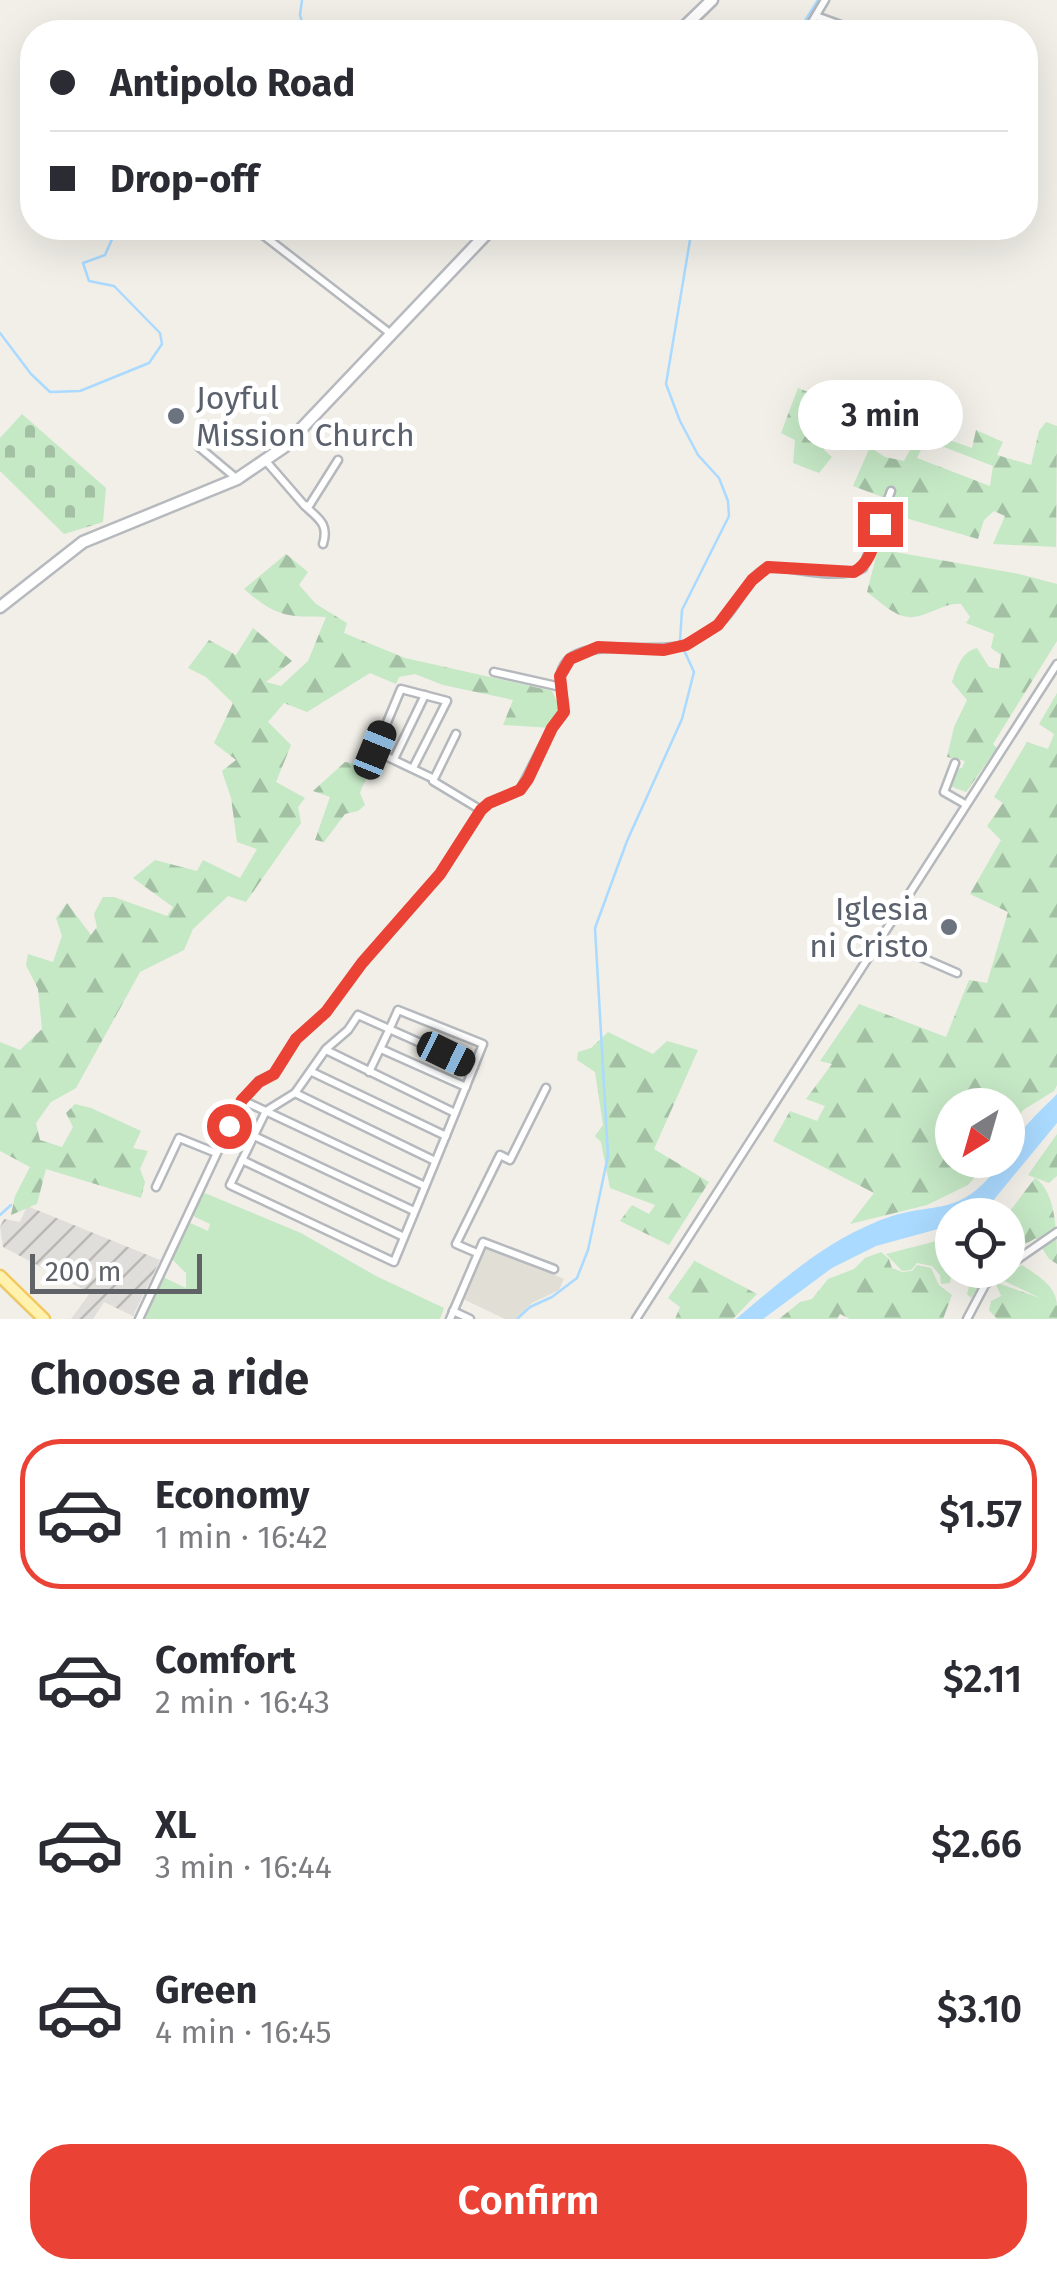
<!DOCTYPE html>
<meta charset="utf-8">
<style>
:root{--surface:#fff;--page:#f7f7f7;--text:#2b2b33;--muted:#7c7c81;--line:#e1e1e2;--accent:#ea4335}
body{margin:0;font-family:"Fira Sans",sans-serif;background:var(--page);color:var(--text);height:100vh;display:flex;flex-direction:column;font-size:38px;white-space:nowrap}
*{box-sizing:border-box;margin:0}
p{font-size:32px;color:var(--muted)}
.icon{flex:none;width:55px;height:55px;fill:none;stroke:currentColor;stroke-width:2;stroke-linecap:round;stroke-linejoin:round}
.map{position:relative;height:1319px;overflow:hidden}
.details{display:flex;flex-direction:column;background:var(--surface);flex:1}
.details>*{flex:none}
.top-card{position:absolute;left:20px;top:20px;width:1018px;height:220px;border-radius:40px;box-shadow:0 10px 40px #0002;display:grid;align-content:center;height:220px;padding:0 30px;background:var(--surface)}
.needle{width:65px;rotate:217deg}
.controls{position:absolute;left:935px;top:1088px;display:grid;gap:20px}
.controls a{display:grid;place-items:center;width:90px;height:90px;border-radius:50%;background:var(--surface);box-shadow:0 10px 40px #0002;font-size:50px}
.scale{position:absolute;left:30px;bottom:25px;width:172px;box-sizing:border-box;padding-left:10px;border:5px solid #5f6368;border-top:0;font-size:28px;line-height:35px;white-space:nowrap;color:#5f6368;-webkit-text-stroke:8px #fff;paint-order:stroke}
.end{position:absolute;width:45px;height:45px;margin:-22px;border:12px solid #ea4335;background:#fff;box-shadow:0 0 0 5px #fff}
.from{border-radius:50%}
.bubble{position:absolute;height:70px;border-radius:35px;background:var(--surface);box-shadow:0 10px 40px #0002;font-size:32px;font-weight:600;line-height:70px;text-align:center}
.car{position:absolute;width:30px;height:60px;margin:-30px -15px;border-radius:12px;box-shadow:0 0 8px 2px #0007;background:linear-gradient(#222 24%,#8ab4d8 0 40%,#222 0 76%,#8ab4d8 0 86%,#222 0)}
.top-card b{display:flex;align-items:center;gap:35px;height:95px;font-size:38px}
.top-card b+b{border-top:2px solid var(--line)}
.top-card i{width:25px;height:25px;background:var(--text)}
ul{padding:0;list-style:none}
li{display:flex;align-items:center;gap:30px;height:150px;margin:0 20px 15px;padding:0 10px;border:5px solid transparent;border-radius:40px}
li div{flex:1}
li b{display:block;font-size:38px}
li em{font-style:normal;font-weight:600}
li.current{border-color:var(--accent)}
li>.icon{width:90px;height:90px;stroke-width:1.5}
h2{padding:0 30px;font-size:45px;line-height:120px}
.primary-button{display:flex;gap:20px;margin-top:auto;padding:20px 30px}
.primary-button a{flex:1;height:115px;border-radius:40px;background:var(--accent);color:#fff;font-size:40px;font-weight:600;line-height:115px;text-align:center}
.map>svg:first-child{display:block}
.industrial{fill:url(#industrial-furrows)}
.education{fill:#e1ded6}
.green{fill:#c5e8c5}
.forest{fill:url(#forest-firs);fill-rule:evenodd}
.cemetery{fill:url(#cemetery-stones)}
.water{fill:#aadaff}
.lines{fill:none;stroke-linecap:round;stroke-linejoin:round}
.stream{stroke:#aadaff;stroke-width:2.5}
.street-casing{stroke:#b5b8bc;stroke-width:11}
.secondary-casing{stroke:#b6babf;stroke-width:15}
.primary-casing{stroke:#f2c960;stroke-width:15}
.street{stroke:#fff;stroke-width:6}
.secondary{stroke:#fff;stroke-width:10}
.primary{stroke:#fff2af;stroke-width:10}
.route{stroke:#ea4335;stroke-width:12}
.worship-dot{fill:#6b7280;stroke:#fff;stroke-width:4}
.labels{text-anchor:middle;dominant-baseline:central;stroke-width:10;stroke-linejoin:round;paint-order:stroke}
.worship-label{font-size:32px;fill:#5b616d;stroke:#fff;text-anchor:start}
</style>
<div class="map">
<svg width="1057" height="1319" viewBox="0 0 1057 1319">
<defs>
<pattern id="industrial-furrows" width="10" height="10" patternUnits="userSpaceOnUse" patternTransform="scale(2.5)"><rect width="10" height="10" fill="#e0deda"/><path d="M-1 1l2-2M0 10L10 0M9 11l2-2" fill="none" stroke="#b9b8b5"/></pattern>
<pattern id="forest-firs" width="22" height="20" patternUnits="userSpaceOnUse" patternTransform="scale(2.5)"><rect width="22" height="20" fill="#c5e8c5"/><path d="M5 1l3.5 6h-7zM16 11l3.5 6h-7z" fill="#a3c0a4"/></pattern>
<pattern id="cemetery-stones" width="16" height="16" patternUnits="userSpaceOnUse" patternTransform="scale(2.5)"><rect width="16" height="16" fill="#c5e8c5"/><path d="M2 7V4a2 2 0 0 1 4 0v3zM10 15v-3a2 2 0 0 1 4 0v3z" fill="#a3c0a4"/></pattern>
</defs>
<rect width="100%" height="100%" fill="#f1efe8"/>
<!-- industrial -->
<path class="industrial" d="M27,1206L160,1260L133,1316L104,1302L93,1319H71L90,1293L3,1247L0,1227L4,1219L20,1222Z"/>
<!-- education -->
<path class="education" d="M486,1244L564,1279L559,1290L532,1303L515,1319H505L461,1298Z"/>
<!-- green -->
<g class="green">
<path d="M202,1192L301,1233L376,1276L444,1308L440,1319H143L163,1277L186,1288V1273L170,1257L188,1222L208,1231L210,1224L191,1215Z"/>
<path d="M952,1237V1270H997L982,1282L971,1298L967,1294L969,1287L963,1280L951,1276L950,1283L941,1284L940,1275L932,1266L917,1263L911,1270L902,1271L886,1254Z"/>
<path d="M1022,1265C1037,1275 1057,1286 1057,1306L998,1278Z"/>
</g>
<!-- forest -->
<g class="forest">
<path d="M798,388L843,406L824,450L832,457L819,473L793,463L795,440L781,433Z"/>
<path d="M1046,422L1057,426L1056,547L993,544L1005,516L994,511L984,520L978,539L888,513L893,501L853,486L870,447L885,457L904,461L921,430L972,448L976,430L1003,442L997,455L1031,465L1039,431ZM926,440L993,466L990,486L917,458Z"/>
<path d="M878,549L1019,574L1057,584V641L993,744L997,748L966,792L950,786L956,769L962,768L965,761L947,757L954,727L967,700L952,682C957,668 961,652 977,648L989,667L999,669L1001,655L991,648L994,634L966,623L970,617L961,604C941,602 923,622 903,616C891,613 878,600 867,592Z"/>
<path d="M286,554L308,572L299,585L316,604L347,623L344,633L405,658L552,691L559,706L552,728L503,725L513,700L443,685L415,674L399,677L396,684L370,673L307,712L284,703L268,722L291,745L276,782L305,798L298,807L301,823L246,902L228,896L193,929L184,950L140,972L76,1088L51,1102L36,1123L40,1140L62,1147L73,1127L66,1113L75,1104L91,1108L141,1131L133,1148L148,1151L140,1169L145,1182L141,1198L46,1169L37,1204L11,1215L15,1196L30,1167L0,1151V1042L20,1050L42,1029L38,989L26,965L28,954L53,962L62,936L56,918L67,903L91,935L97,927L94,914L103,897H114L167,916L173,907L133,878L155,860L197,871L203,860L240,878L257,849L237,842L231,798L222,771L236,760L214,743L233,703L206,677L188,668L209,640L236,655L253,628L292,661L266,682L281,686L308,661L326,617C285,617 275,616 244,589Z"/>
<path d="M1057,693V1085L1054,1091L1023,1110L1008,1136V1105H952V1160H990L968,1185L927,1205L850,1224L874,1193L773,1141L790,1111L817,1121L825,1106L806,1099L832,1064L820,1061L859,1004L946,1037L969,980L987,983L1008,912L970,894L1001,840L987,826L1003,803L994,797L1027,742L1048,749L1054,734L1039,724Z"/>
<path d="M345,762L364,765L376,762C371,774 364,780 360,793L365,805L358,811L345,814L324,842L315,840L330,797L313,791Z"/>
<path d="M608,1032L653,1054L667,1041L698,1050L654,1149L709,1182L669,1245L620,1221L632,1205L649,1214L655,1205L610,1188L601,1142L595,1136L603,1125L595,1072L577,1060L578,1052L591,1048Z"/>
<path d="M1057,1134V1176L1049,1183L1028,1175Z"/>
<path d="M1035,1178C1057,1192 1057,1237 1057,1264L1049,1259L1036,1238L1008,1254V1244L1013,1232L1008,1230L1007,1215Z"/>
<path d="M881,1252L889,1259L892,1268L902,1272L912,1271L917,1265L931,1268L939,1285L952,1295L943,1319H850L840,1314L837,1319H779L800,1302L812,1299L828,1279L854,1269L865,1258Z"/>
<path d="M695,1260V1261L757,1294L733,1319H675L680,1307L668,1298Z"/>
<path d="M995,1282L1054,1303L1057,1306V1319H997L989,1310L991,1301L1001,1296Z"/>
</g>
<!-- cemetery -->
<path class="cemetery" d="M22,414L106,488L103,522L64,534L0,471V438Z"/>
<!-- water -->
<path class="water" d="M1057,1094V1123L987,1208L972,1215H952V1224L949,1226L876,1246L832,1268L763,1319H736C780,1282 822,1244 876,1222C935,1197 957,1224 1003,1160H1008C1011,1135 1040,1112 1057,1094Z"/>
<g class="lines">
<!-- stream -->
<g class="stream">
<path d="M302,0L300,15L305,32"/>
<path d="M158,32L164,24L174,25L182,32"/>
<path d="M798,32L818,0"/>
<path d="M0,333L31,374L50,392L80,391L149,363L162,344L160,333L114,286L89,281L83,263L105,255L117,228"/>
<path d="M680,641L682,610L729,516L728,501L719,478L698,455L680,421L666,384L692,228"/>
<path d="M0,1215L11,1205"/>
<path d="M0,1285L35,1319"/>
<path d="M517,1319L530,1307L552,1297L577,1278L588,1250L608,1156L595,928L627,841L682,719L694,672L683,648"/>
</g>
<defs>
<g id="street">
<path d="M816,16L849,28"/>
<path d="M806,32L825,0"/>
<path d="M254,228L391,334"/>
<path d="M292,228L294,229"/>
<path d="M208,426L199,447L236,478"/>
<path d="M265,460L304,505L309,506L338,460"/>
<path d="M305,506C319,519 329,524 323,544"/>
<path d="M494,672L561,687"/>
<path d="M456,734L433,781L481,810"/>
<path d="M394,759L425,695"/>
<path d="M955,763L944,792L965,804"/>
<path d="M413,768L447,701L401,689L375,751L432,778"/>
<path d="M879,939L957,973"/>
<path d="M381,1049L466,1087"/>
<path d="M326,1050L455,1113"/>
<path d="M312,1072L446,1136"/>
<path d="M369,1072C379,1051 389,1031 398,1010L483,1044C454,1117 424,1189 394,1262L230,1185L266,1111L295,1093L326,1049L348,1030L358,1015L474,1067"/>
<path d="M295,1093L435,1161"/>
<path d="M242,1100L425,1186"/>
<path d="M254,1136L414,1211"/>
<path d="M242,1160L404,1237"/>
<path d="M156,1187L179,1138L216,1153"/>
<path d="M477,1253L456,1244L500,1155L510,1160L546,1088"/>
<path d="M1008,1266L1057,1232"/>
<path d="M453,1311L470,1319"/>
<path d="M139,1319L242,1100L259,1081L274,1074L296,1039L325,1013L362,963L440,874L481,810L489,803L520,790L552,728L564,712C565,699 558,686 561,673C571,630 660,659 691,642C704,634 718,627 728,614C741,598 749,577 768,567C798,567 836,581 863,568L891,491"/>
<path d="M450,1319L483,1242L554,1269"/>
<path d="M636,1319L1057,664"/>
<path d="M967,1319L985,1285L1002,1270"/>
</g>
<g id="secondary">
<path d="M679,32L712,0"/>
<path d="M0,607L83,542L237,479L284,447L492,228"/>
</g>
<path id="primary" d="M0,1276L44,1319"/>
</defs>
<!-- street casing -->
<use href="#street" class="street-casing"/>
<!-- secondary casing -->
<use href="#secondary" class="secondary-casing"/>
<!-- primary casing -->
<use href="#primary" class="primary-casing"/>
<!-- street -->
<use href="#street" class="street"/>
<!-- secondary -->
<use href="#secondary" class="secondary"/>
<!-- primary -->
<use href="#primary" class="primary"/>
</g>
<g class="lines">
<!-- route -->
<path class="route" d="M229,1126L242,1100L259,1082L274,1074L296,1039L326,1012L362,963L440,874L481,810L489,803L520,790L528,779L552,728L564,712L560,676L570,659L598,647L664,650L686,645L718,625L752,580L768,567L854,572C871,563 874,542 880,524"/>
</g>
<!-- markers -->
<g class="worship-dot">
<circle cx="176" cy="416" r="10"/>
<circle cx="949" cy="927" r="10"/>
</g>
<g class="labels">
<!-- worship labels -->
<g class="worship-label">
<text x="196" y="398">Joyful<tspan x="196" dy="37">Mission Church</tspan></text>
<text x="929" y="909" text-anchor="end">Iglesia<tspan x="929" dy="37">ni Cristo</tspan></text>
</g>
</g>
</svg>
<div class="controls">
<a><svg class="needle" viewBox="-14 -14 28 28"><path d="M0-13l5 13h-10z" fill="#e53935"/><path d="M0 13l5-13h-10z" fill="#7c7c81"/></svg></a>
<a><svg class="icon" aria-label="locate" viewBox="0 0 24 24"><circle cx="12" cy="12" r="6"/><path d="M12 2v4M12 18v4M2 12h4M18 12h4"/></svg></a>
</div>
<div class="scale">200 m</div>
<i class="end from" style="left:229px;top:1126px"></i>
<i class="end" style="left:880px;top:524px"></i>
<div class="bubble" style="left:798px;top:380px;width:165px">3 min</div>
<i class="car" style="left:375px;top:750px;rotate:22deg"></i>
<i class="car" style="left:446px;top:1054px;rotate:116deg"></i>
<div class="top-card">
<b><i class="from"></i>Antipolo Road</b>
<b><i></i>Drop-off</b>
</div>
</div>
<section class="details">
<h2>Choose a ride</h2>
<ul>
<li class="current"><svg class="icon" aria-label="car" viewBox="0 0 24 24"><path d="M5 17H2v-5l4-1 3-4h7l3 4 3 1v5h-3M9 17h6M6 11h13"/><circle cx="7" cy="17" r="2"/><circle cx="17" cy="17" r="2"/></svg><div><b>Economy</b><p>1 min · 16:42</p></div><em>$1.57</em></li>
<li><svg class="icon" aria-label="car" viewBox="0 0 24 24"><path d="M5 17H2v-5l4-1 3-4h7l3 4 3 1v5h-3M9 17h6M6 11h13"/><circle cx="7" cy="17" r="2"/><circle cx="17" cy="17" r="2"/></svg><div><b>Comfort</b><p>2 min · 16:43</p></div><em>$2.11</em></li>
<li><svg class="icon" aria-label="car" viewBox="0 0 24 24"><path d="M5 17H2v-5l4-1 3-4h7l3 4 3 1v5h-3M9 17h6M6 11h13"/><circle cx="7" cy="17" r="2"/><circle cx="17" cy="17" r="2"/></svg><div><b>XL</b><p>3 min · 16:44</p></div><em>$2.66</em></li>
<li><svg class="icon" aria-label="car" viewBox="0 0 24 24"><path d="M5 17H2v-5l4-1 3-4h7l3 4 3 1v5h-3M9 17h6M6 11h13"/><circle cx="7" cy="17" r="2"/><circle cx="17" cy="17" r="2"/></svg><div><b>Green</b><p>4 min · 16:45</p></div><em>$3.10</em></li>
</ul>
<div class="primary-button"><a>Confirm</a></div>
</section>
